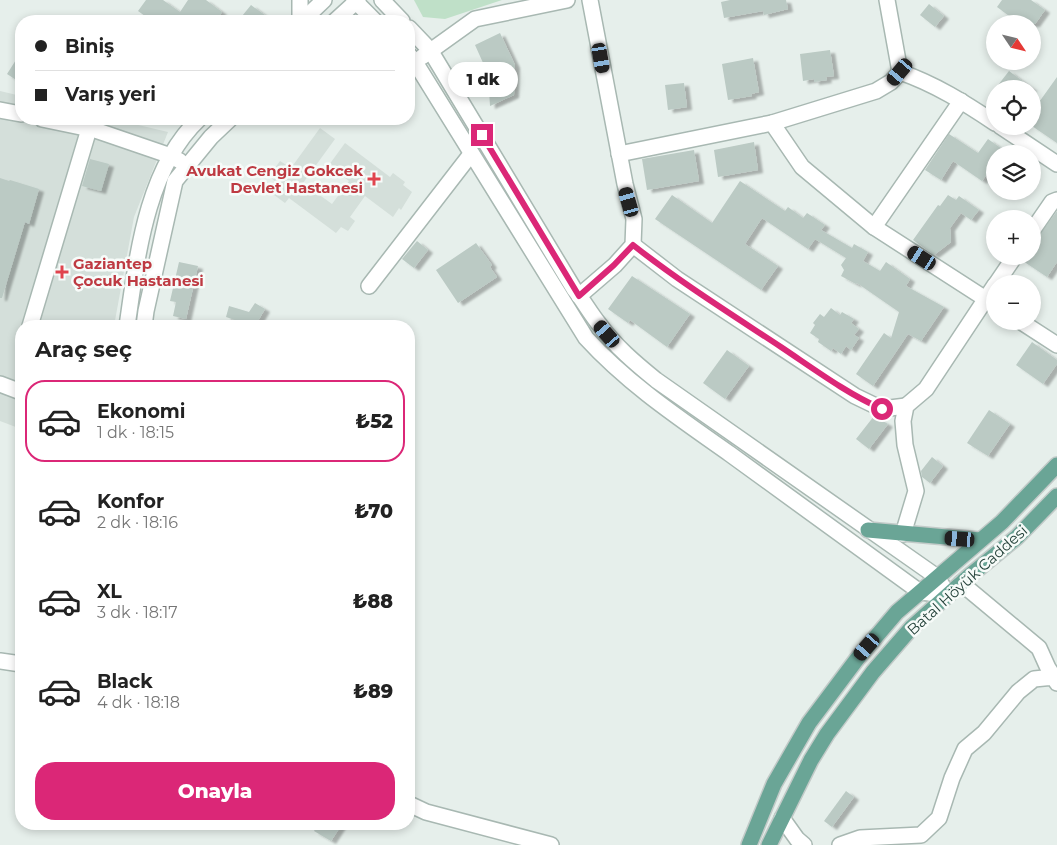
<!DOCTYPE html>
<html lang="tr">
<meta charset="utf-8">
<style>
:root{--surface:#fff;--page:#f2f2f2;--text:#222;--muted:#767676;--line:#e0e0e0;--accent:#db2777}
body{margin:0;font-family:Montserrat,sans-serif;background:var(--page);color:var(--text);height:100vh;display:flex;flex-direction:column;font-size:19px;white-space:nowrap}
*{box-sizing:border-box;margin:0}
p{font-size:16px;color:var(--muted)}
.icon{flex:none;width:28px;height:28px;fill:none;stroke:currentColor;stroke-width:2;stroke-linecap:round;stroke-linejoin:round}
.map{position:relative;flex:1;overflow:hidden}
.drawer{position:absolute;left:15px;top:320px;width:400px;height:510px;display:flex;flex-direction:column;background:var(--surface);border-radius:20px;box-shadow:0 2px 8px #0003}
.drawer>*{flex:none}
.hud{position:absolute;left:15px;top:15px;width:400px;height:110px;border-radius:20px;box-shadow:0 2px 8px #0003;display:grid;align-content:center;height:110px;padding:0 20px;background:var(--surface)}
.needle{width:32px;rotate:125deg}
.buttons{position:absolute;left:986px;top:15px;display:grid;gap:10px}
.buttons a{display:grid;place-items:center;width:55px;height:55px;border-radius:50%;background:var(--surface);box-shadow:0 2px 8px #0003;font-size:25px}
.end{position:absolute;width:22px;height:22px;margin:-11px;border:6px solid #db2777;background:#fff;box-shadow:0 0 0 2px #fff}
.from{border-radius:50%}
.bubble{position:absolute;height:35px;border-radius:18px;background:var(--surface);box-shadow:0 2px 8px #0003;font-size:16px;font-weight:800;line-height:35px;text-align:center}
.car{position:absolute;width:15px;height:30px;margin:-15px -8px;border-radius:6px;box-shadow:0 0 4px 1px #0007;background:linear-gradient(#222 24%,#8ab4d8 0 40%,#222 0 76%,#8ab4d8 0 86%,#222 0)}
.hud b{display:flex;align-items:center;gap:18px;height:48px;font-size:19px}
.hud b+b{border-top:1px solid var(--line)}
.hud i{width:12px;height:12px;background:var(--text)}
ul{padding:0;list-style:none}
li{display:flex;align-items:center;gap:15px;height:82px;margin:0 10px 8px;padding:0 10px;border:2px solid transparent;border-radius:20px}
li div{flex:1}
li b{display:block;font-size:19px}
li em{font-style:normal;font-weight:800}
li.current{border-color:var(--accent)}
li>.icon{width:45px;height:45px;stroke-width:1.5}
h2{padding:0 20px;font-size:22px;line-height:60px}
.primary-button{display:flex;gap:10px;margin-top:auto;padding:10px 20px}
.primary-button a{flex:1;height:58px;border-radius:20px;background:var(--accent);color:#fff;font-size:20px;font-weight:800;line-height:58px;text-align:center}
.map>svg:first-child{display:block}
.built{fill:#d4dfda}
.green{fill:#bfe0c8}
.building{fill:#bbcac4;filter:url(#shadow)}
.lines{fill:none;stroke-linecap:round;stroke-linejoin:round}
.minor-casing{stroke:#a8b8b2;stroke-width:18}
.major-casing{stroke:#c2cac8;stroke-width:18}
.minor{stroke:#fff;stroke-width:15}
.major{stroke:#6aa596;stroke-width:15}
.route{stroke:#db2777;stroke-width:6}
.health-dot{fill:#e0444e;stroke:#f7fbf9;stroke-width:2}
.labels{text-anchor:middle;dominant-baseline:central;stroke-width:5;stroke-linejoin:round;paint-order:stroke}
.health-label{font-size:15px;font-weight:bold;fill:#be3a42;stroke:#f7fbf9;text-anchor:end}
.street-label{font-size:15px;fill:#24423a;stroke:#f7fbf9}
</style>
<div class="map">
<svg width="1057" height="845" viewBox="0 0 1057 845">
<defs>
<filter id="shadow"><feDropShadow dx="5" dy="3" stdDeviation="1" flood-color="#0004"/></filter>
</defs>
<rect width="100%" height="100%" fill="#e6efeb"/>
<!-- built -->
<g class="built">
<path d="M0,91L21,96V119H113L168,132L134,217L114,326H21V429L0,421Z"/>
<path d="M320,128L335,139L303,183L332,204L349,181L329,165L345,143L390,177L393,173L405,182L403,185L412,192L401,210L399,208L393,217L365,196L350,217L355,221L348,231L341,227L336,233L289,198L285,203L270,192L277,183L269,176L280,161L291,168Z"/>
</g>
<!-- green -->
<path class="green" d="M414,0H502L445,19L423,17Z"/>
<!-- building -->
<g class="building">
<path d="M146,0H163L180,12L188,0H206L222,12L216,21H152L138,11Z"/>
<path d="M730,0H786L788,9L764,15L763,11L724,18L721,2Z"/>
<path d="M1002,0H1031L1045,10L1035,24H1020L997,7Z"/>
<path d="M929,4L944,16L935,27L920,15Z"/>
<path d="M251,5L273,21H238Z"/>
<path d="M500,33L515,65L514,95L490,106L488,74L475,45Z"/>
<path d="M830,50L834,76L826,77L827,80L814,82V79L803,81L800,54Z"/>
<path d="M21,52V83L7,74Z"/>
<path d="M753,58L759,92L751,94L752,96L728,100L722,64Z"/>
<path d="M1009,71L1033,89H995Z"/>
<path d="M1057,77V143L1032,126V112Z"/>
<path d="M684,83L687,107L668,110L665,85Z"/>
<path d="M949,134L978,153L988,139L1009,154H995V172L991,169L982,181L953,161L941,180L925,170Z"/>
<path d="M754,142L758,170L718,177L714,150Z"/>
<path d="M694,150L699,181L647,190L642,159Z"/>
<path d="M90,159L109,164L101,191L82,186Z"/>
<path d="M0,178L9,181L10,180L39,189L29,224L25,222L2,298H0Z"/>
<path d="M740,181L785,211L788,207L803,218L807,213L825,225L821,230L852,248L854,244L868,252L863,261L880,271L886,262L910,279L906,286L944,307L921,341L908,334L873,386L856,374L884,333L891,338L899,312L857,283L856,284L841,276L844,270L841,265L846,258L815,239L808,249L762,218L745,244L778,266L761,290L655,219L672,195L712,223Z"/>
<path d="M948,195L956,200L959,196L979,210L971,220L961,213L950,228L951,242L934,255L913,240L938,205L940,206Z"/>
<path d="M1057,211V262L1047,277L1023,261L1024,256H1032V245Z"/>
<path d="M417,241L428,250L414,268L402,259Z"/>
<path d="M476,243L492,265L490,267L497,277L458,303L436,270Z"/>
<path d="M179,262L198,266L186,319L173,316L176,302L170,301Z"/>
<path d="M632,276L690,314L667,347L630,320L628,323L608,309Z"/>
<path d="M255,303L265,309L255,326H248L241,322L226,317L229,306L249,312Z"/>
<path d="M831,308L840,315L842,312L854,319L851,323L859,329L854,335L859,338L851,350L846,346L841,354L833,348L831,351L818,342L819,339L810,333L815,325L813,323L820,314L824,317Z"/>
<path d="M1032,342L1057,360V364L1043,384L1016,365Z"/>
<path d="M727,350L749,366L725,399L703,383Z"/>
<path d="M989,410L1010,424L988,456L967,443Z"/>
<path d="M874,416L888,424L869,449L856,439Z"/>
<path d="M932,457L943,466L930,483L922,477L921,471Z"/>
<path d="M846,791L854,797L832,827L824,821Z"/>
<path d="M318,824H342L331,841L314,831Z"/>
</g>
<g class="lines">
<defs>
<g id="minor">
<path d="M354,0L375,21"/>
<path d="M382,0L402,21"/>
<path d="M300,21V0"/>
<path d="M302,21L324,0"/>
<path d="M335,21L358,0"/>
<path d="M409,28L430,50L574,289C583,300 590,313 599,324C615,346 635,363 656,380L937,577L948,595"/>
<path d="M409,55L415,62L586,338C628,384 679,418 730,454C793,500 856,546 920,592L948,595"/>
<path d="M422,57L475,19L567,0"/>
<path d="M900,72C935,84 965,103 995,123"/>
<path d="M0,110L21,114"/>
<path d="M42,119L95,130L171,156L180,161"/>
<path d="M772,123L802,167L874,227L995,305"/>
<path d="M1000,126L1057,164"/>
<path d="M619,154L772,123L876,91L891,82L900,72L887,0"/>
<path d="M874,227L961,101"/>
<path d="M1032,231L1052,202L1057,200"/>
<path d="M633,245L677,279L855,396L882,409L906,406"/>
<path d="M996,284L1015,256"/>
<path d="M369,286L471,154"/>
<path d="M579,296L615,265L633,245L634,219L625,184L590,0"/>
<path d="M1020,321L1057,345"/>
<path d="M30,326L89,129"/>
<path d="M127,326C137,258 146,169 199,119"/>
<path d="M144,326L146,311L175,181L211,137L230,119"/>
<path d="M0,384L21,392"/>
<path d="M903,534L916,491L905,445L903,421L906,406L926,389L995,285"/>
<path d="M961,583L1039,648L1048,668L1054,677"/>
<path d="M0,661L21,664"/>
<path d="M409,804L426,812L551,845"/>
<path d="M782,818L797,839L804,845"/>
<path d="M840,845L860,838L921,835L939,818L952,778L965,749L984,733L1018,692L1034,679L1054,677L1057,683"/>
</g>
<g id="major">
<path d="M868,530L980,540"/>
<path d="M749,845L774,784L809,723L857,659L897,612L1002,522L1057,465"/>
<path d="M769,845L811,760L827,734L873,672L912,627L968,577L1017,537L1057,496"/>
</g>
</defs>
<!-- minor casing -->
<use href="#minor" class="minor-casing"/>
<!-- major casing -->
<use href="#major" class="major-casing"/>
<!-- minor -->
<use href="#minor" class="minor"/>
<!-- major -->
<use href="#major" class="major"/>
</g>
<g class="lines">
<!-- route -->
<path class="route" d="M482,135L579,296L614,265L633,245C680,282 731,314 781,347C814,369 846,393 882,409"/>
</g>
<!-- markers -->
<g class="health-dot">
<path d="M371.5 171.5h5v5h5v5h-5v5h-5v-5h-5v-5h5z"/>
<path d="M59.5 264.5h5v5h5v5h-5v5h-5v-5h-5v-5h5z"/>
</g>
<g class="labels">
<!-- health labels -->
<g class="health-label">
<text x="363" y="170">Avukat Cengiz Gokcek<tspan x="363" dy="17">Devlet Hastanesi</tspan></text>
<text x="73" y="263" text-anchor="start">Gaziantep<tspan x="73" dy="17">Çocuk Hastanesi</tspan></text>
</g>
<!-- street labels -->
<g class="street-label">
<text transform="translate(967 580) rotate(-42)">Batal Höyük Caddesi</text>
</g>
</g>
</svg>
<div class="buttons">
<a><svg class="needle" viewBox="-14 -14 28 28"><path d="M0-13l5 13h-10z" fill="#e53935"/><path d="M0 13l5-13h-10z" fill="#767676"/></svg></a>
<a><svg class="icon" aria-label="locate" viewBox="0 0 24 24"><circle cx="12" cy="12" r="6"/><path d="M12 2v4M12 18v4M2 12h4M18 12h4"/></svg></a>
<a><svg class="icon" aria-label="layers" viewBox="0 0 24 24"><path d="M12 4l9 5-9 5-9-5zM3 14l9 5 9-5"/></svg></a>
<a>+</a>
<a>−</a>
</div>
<i class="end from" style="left:882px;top:409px"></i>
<i class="end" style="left:482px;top:135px"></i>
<div class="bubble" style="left:448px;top:62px;width:70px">1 dk</div>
<i class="car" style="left:601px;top:58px;rotate:170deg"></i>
<i class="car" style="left:900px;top:72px;rotate:220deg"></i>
<i class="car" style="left:629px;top:202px;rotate:344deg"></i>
<i class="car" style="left:922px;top:258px;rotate:303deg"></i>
<i class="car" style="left:607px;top:334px;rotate:319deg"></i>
<i class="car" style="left:960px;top:539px;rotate:274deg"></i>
<i class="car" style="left:867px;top:647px;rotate:221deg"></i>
<div class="hud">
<b><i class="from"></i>Biniş</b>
<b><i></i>Varış yeri</b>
</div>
<section class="drawer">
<h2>Araç seç</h2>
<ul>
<li class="current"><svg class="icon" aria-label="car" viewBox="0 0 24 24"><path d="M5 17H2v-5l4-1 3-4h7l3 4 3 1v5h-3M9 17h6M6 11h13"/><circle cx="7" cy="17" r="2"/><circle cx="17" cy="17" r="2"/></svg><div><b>Ekonomi</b><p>1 dk · 18:15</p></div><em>₺52</em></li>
<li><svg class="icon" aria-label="car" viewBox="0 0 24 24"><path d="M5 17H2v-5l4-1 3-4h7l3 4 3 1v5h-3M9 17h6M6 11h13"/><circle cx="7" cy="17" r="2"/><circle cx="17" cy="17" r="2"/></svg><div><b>Konfor</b><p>2 dk · 18:16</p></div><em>₺70</em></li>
<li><svg class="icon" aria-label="car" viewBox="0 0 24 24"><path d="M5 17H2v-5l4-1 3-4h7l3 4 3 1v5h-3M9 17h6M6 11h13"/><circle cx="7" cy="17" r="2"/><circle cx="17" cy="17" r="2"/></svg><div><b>XL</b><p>3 dk · 18:17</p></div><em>₺88</em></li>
<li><svg class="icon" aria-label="car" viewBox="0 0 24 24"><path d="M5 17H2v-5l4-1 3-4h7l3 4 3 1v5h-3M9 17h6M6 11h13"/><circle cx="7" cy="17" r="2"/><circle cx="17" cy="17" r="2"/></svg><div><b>Black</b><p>4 dk · 18:18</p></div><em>₺89</em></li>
</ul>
<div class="primary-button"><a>Onayla</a></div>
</section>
</div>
